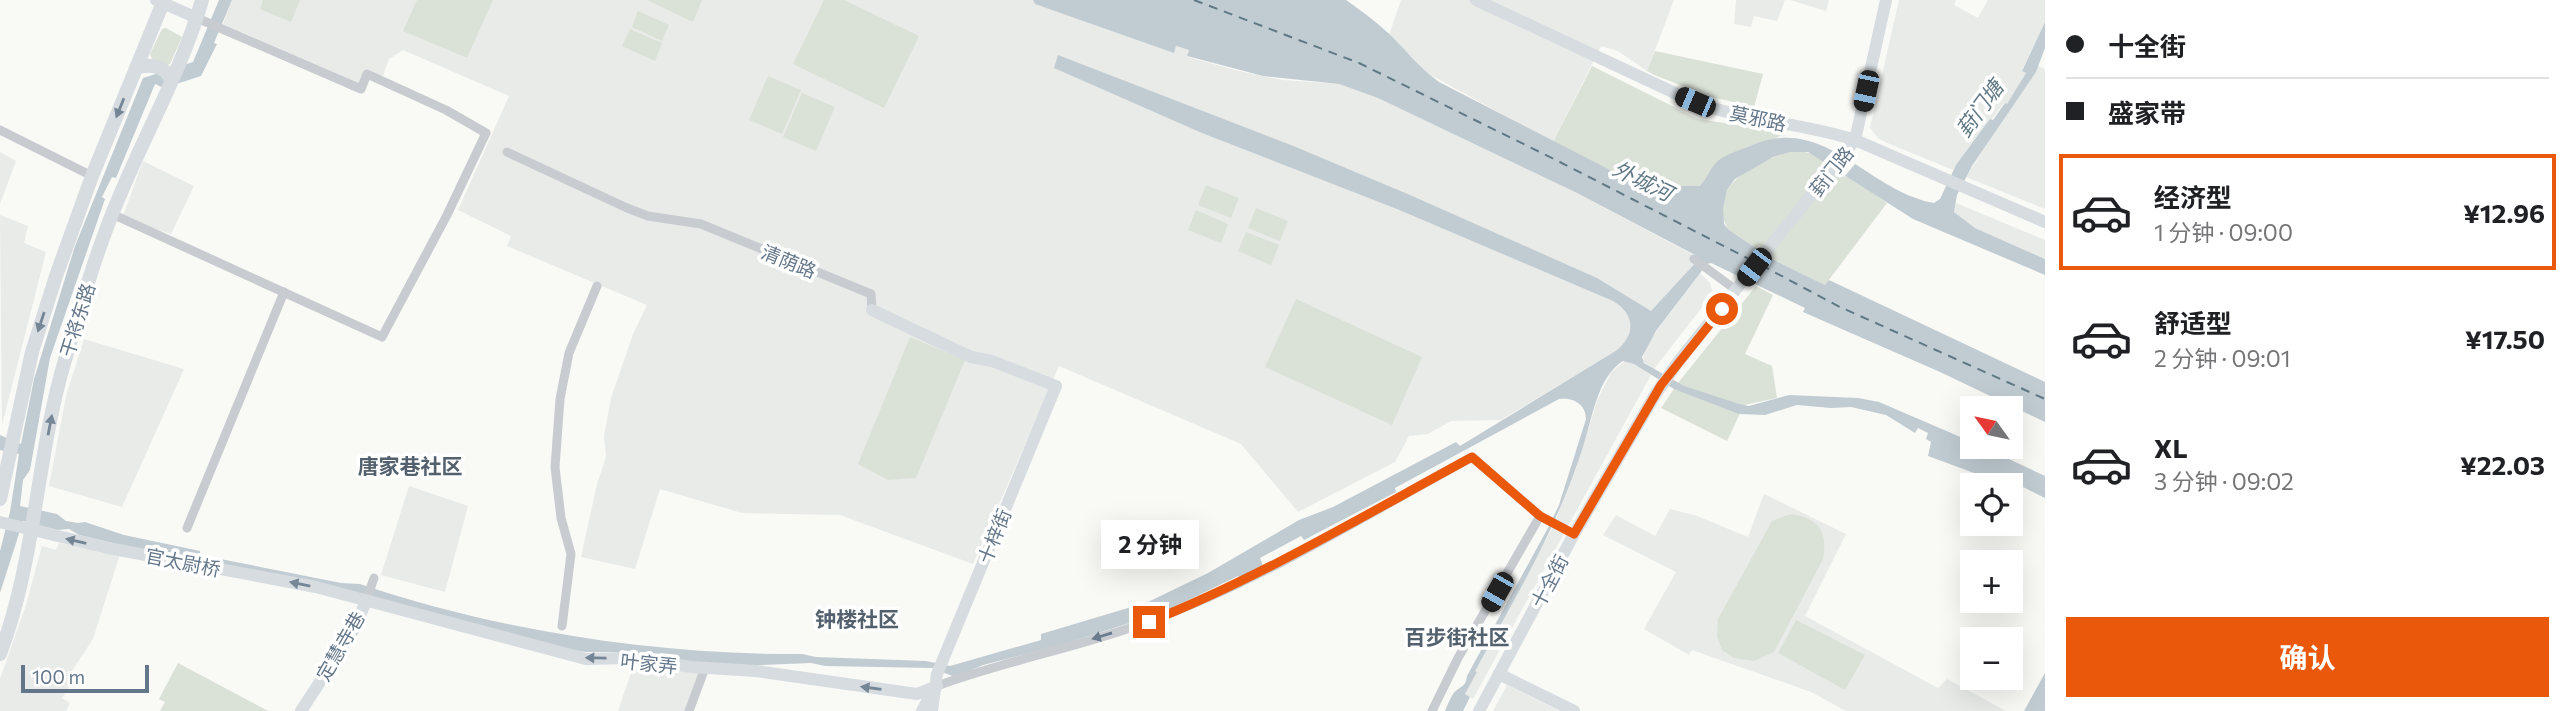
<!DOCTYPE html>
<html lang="zh">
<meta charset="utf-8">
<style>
:root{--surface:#fff;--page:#f2f2f2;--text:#202124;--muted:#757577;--line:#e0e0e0;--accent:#ea580c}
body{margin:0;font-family:Commissioner,"Noto Sans SC",sans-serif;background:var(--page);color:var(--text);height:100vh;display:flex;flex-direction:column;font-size:26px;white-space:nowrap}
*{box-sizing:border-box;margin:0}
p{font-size:23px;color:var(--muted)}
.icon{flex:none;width:38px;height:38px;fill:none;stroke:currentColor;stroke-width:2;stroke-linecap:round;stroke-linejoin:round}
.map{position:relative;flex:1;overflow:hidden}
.drawer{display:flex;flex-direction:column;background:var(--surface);width:525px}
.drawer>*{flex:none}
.hud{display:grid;align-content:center;height:154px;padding:0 21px;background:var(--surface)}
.needle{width:46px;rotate:303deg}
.tools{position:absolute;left:1960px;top:396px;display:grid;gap:14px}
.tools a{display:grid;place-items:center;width:63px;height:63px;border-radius:0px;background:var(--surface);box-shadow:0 7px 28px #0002;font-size:35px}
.scale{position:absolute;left:21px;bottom:18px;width:128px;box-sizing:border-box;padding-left:7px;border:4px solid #64778a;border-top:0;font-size:19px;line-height:24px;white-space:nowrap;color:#64778a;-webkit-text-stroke:5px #fff;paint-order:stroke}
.end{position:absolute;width:32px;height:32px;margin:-16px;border:9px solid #ea580c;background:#fff;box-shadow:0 0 0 4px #fff}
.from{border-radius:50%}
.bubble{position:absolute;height:49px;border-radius:0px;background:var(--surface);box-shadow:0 7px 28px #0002;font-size:23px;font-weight:700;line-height:49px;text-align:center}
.car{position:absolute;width:21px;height:42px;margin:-21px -10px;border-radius:9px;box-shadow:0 0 5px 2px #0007;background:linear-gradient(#222 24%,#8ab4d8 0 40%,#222 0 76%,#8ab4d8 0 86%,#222 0)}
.hud b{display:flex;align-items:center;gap:24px;height:66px;font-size:26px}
.hud b+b{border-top:2px solid var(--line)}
.hud i{width:18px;height:18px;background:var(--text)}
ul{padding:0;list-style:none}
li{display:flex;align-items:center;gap:21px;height:116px;margin:0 14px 10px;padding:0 7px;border:4px solid transparent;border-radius:0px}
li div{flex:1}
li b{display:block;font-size:26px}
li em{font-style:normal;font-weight:700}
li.active{border-color:var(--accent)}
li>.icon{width:63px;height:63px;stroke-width:1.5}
.primary-button{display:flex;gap:14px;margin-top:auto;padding:14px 21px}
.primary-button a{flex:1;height:80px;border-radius:0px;background:var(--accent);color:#fff;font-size:28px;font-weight:700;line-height:80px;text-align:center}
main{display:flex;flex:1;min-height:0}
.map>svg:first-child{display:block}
.built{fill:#e9ebe9}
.green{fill:#dae1d6}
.water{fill:#c1ccd2}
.pier{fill:#f9f9f6}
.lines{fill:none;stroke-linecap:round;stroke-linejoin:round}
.ferry{stroke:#607985;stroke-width:2;stroke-dasharray:9 7;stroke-linecap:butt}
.street{stroke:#c8ccd0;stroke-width:9}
.secondary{stroke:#d6dce0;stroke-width:12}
.primary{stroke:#d6dce0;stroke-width:14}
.oneway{fill:#758697}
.oneway2{fill:#697b8e}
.route{stroke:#ea580c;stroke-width:9}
.labels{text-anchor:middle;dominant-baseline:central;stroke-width:7;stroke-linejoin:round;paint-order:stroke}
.street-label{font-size:19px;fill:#64778a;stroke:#fff}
.water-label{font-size:21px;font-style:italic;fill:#607985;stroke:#fff}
.neighbourhood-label{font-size:21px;font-weight:bold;fill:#53616e;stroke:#fff}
</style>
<main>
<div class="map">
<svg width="2045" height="711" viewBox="0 0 2045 711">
<rect width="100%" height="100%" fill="#f9f9f6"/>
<!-- built -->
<g class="built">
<path d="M232,0H1033L1174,52L1176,46L1189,50L1188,57L1239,71L1282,80L1340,84L1378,98L1577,193L1699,258L1629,339L1617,350L1501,420L1451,421L1428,434L1409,436L1395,462L1298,512L1241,444L1059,366L973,564L840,515L742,513L660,489L635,569L581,557L597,484L606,457L604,436L611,398L633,334L647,305L507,246L511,236L458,210L509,96L403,50L389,59L383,76L367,71L361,84L223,24Z"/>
<path d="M1401,0H1674L1647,71L1618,51L1601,46L1553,142L1425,72L1389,35Z"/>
<path d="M1736,0H1785L1777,21L1754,16L1751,27L1734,24Z"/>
<path d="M1790,0H1829L1826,11Z"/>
<path d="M1899,0H1956L1954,5L1978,18L1988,0H2045V22L2022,70L2026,73L2007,105L2004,103L1953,170L1885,142L1878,138L1870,128Z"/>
<path d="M2038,66L2045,69V209L1966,177Z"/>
<path d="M0,152L16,161L0,204Z"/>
<path d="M143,161L194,186L171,234L130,221L123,216Z"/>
<path d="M1956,203L2045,240V259L1975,228L1954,212Z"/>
<path d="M0,215L28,226L24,243L46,252L2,425Z"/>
<path d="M1700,273L1710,283L1713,293L1654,369L1643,361L1645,347Z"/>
<path d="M84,339L184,369L122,507L49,486L66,396Z"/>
<path d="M1625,361L1634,364L1651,375L1473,699L1465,694L1476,673L1474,671L1553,527L1575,472L1597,401L1611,372Z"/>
<path d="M409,486L468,506L445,592L381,575Z"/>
<path d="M1764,494L1846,534L1805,616L1938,688L1947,679L2006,711H1846L1811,692L1692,650L1689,655L1644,629L1676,572L1603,535L1616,515L1655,536L1670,509L1697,516L1748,537Z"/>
<path d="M59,543L120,554L93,639L69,675L74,680L62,698L70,703L66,711H0V679L26,605L42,546L56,550Z"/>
<path d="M633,667L703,673L689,711H618Z"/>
<path d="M1507,685L1559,711H1493Z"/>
</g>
<!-- green -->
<g class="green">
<path d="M263,0H300L291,22L260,9Z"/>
<path d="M417,0H493L467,58L403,31Z"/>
<path d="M647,0H702L693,22Z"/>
<path d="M824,0H844L919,36L884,108L793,64Z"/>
<path d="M638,11L669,25L662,41L632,27Z"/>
<path d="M166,28L182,37L170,64L165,66L152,59L150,54L162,29Z"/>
<path d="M630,29L662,43L655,61L622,46Z"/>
<path d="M1655,51L1763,74L1754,107L1712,97L1654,75L1647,71Z"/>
<path d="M1592,66L1698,119L1757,128L1786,136H1780L1701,186L1677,187L1654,184L1616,173L1553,142Z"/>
<path d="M768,76L801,90L782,134L749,120Z"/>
<path d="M802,93L835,107L816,151L783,137Z"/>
<path d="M1798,151C1827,153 1863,186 1887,203L1825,285L1772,259L1729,230C1700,188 1764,155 1798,151Z"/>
<path d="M1206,185L1239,198L1231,218L1198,205Z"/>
<path d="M1256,208L1288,221L1280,241L1248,228Z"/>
<path d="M1196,210L1228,224L1221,243L1188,230Z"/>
<path d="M1246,232L1279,245L1271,265L1238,251Z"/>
<path d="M1756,286L1773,295L1745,354L1772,366L1777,398L1744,405L1727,441L1661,408L1678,383Z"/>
<path d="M1296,299L1422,357L1392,425L1265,367Z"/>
<path d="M910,337L965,360L916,478L888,480L858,464Z"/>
<path d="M1791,514C1819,518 1828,532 1823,559L1774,652L1754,661L1734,658L1722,650L1717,637L1718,619L1772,521Z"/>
<path d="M1796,620L1865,655L1845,690L1778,653Z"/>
<path d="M178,663L268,711H160L165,702L159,699Z"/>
</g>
<!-- water -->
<g class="water">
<path d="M219,0H232L214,43L217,44L201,76L164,88L155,84L116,178L112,177L102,197L105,199L50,358L30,470L23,480L20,506L57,514L66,521L78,523L85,522L124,535L200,551V555L341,583L360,584C500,631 654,655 802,654L816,657L926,661L950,666L1041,640V634L1148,602L1208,573L1299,520L1333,507L1456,442L1460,446L1617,350C1636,334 1635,314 1613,301L1397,209L1202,133L1054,68L1058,55L1291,145L1410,195L1597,278L1651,311L1698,260L1697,256L1577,193L1378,98L1339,84L1263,76L1187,56L1189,50L1176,46L1174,53L1035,4L1033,0H1346C1366,14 1386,29 1402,47C1414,60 1424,71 1439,82L1616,173L1666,186H1700C1706,180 1709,171 1715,164C1722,155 1738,151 1748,147C1824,111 1866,191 1934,203L1940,199L1956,165L1990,119L1993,120L2005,103L2007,104L2026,73L2022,71L2045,22V48L2036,72L1972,166L1957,195L1954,212L1975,228L2045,259V275L1913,219L1808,152H1791L1773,157L1735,179L1727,190L1723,208L1724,224L1729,230L1772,259L1825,285L1829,280L2045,382V422L1940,372L1803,312L1805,308L1711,263L1707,264L1656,331L1642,357L1644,363L1684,386L1739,404L1749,406L1789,395L1858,398L1879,402L1972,442V446H1981L2045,476V498L2023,487L1993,480L1928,456L1931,442L1926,439L1928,433L1918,428L1915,433L1886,415L1851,407L1831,408L1797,405L1765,415L1739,414L1674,389L1634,364L1623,361C1597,377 1592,420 1583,447C1558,527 1515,598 1475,671L1477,672L1465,694L1470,697L1463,711H1445C1447,706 1450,699 1453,694C1459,686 1466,688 1467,676L1549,526L1559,505L1586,419C1586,404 1573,397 1559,399L1395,488L1396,492L1304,540L1301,536L1260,558L1264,568L1241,580L1238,576L1164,612L1061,645L983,665L955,677L932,668L825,666L811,663L715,667L613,652H585L532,643L79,535L69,529L57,530L23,521L0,593V551L10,512L19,454L0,450V435L21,444L34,379L75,246L143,78L193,62Z"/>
<path d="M2045,673V711H2023H2024Z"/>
</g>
<!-- pier -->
<g class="pier">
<path d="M1835,148L1856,163L1844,177L1822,163Z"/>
<path d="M1759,245L1773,256L1750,287L1735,278Z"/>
</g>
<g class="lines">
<!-- ferry -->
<g class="ferry">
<path d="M1194,0L1359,63L1554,159L1753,261"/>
<path d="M1761,265L1840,307L2045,399"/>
</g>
<!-- street -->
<g class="street">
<path d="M0,130L92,176"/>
<path d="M507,152L627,208L648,216L701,224L871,294L872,310"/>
<path d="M112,214L382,337L447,215L486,133L446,110L367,74L361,89L197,18"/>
<path d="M1694,259L1736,290"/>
<path d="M187,528L284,292"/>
<path d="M366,601L374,578"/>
<path d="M562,626L571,554L561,518L555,467L560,399L569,353L597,286"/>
<path d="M937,686C1007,660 1081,647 1150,621C1263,580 1367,514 1472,457L1540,516L1574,534"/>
<path d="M689,711L705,668"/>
<path d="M1432,711L1458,658L1540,516"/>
</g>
<!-- secondary -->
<g class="secondary">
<path d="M156,0L197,18"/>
<path d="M1476,0L1694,102C1746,121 1803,123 1855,140L2045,222"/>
<path d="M872,310L971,357L992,361L1056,386L937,674L932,711"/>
<path d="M0,522L108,548L316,587L586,659L631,658L692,667L756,671L917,694L937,686"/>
<path d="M1499,674L1574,711"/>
<path d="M301,711L355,628L366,601"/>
<path d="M922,711L932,692"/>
<path d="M1479,711L1574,534L1655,395L1678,362L1855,140L1886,0"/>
</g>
<!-- primary -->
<g class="primary">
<path d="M136,68C149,63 166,66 171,80"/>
<path d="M0,499L32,352L56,276L92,176L164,0"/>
<path d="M0,654C36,559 36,457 65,360C81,305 97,248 120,195C147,130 183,67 202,0"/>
</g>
</g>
<!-- one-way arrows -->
<defs><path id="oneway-solid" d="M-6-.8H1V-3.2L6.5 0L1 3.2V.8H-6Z" transform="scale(1.75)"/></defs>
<g class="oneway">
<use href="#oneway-solid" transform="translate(120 108) rotate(112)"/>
<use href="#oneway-solid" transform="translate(41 322) rotate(108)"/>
<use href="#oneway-solid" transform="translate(50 425) rotate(-79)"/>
<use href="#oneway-solid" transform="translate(76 541) rotate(-167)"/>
<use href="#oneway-solid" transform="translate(300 584) rotate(-169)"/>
<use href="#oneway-solid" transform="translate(596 658) rotate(-179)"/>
<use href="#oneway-solid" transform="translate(871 688) rotate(-172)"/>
</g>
<use class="oneway2" href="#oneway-solid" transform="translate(1102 636) rotate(163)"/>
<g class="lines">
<!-- route -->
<path class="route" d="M1149,622C1261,577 1365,515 1472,457L1540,516L1574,534L1661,385L1722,309"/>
</g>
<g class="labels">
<!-- street labels -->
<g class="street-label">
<text transform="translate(1758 118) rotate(12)">莫邪路</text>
<text transform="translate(1831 171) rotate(-51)">葑门路</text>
<text transform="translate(789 261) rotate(22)">清荫路</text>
<text transform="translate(77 320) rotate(-73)">干将东路</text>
<text transform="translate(994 536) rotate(-68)">十梓街</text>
<text transform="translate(183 562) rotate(11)">官太尉桥</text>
<text transform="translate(1549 581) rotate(-62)">十全街</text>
<text transform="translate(340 646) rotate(-60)">定慧寺巷</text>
<text transform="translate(649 663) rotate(6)">叶家弄</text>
</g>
<!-- water labels -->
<g class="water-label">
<text transform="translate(1979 108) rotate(-54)">葑门塘</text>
<text transform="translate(1643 180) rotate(26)">外城河</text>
</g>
<!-- neighbourhood labels -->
<g class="neighbourhood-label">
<text x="410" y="465">唐家巷社区</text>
<text x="857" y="618">钟楼社区</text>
<text x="1457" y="636">百步街社区</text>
</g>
</g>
</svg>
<div class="tools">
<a><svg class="needle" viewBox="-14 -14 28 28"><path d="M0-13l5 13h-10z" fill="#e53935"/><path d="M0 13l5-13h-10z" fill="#757577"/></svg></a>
<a><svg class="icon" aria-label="locate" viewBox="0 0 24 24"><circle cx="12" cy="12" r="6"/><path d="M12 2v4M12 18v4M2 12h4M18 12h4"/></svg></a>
<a>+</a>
<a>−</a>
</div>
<div class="scale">100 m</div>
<i class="end from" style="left:1722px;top:309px"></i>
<i class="end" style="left:1149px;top:622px"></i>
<div class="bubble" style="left:1101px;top:520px;width:98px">2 分钟</div>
<i class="car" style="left:1866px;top:91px;rotate:192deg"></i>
<i class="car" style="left:1695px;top:102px;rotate:293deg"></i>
<i class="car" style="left:1754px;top:267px;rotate:217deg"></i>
<i class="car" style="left:1497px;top:592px;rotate:210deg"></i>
</div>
<section class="drawer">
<div class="hud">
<b><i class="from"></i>十全街</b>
<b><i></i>盛家带</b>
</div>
<ul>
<li class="active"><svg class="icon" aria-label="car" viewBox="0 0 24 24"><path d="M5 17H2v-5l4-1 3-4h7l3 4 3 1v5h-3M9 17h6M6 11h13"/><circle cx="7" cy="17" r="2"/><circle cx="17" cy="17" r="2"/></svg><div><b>经济型</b><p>1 分钟 · 09:00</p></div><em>¥12.96</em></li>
<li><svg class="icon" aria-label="car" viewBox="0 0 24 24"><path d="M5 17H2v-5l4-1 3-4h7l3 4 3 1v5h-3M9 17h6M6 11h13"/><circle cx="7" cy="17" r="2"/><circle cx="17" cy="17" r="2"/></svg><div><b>舒适型</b><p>2 分钟 · 09:01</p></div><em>¥17.50</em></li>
<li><svg class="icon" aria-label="car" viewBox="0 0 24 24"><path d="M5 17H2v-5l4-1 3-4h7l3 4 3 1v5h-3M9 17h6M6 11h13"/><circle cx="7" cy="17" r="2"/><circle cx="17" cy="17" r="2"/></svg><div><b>XL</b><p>3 分钟 · 09:02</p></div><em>¥22.03</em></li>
</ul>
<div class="primary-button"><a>确认</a></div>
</section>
</main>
